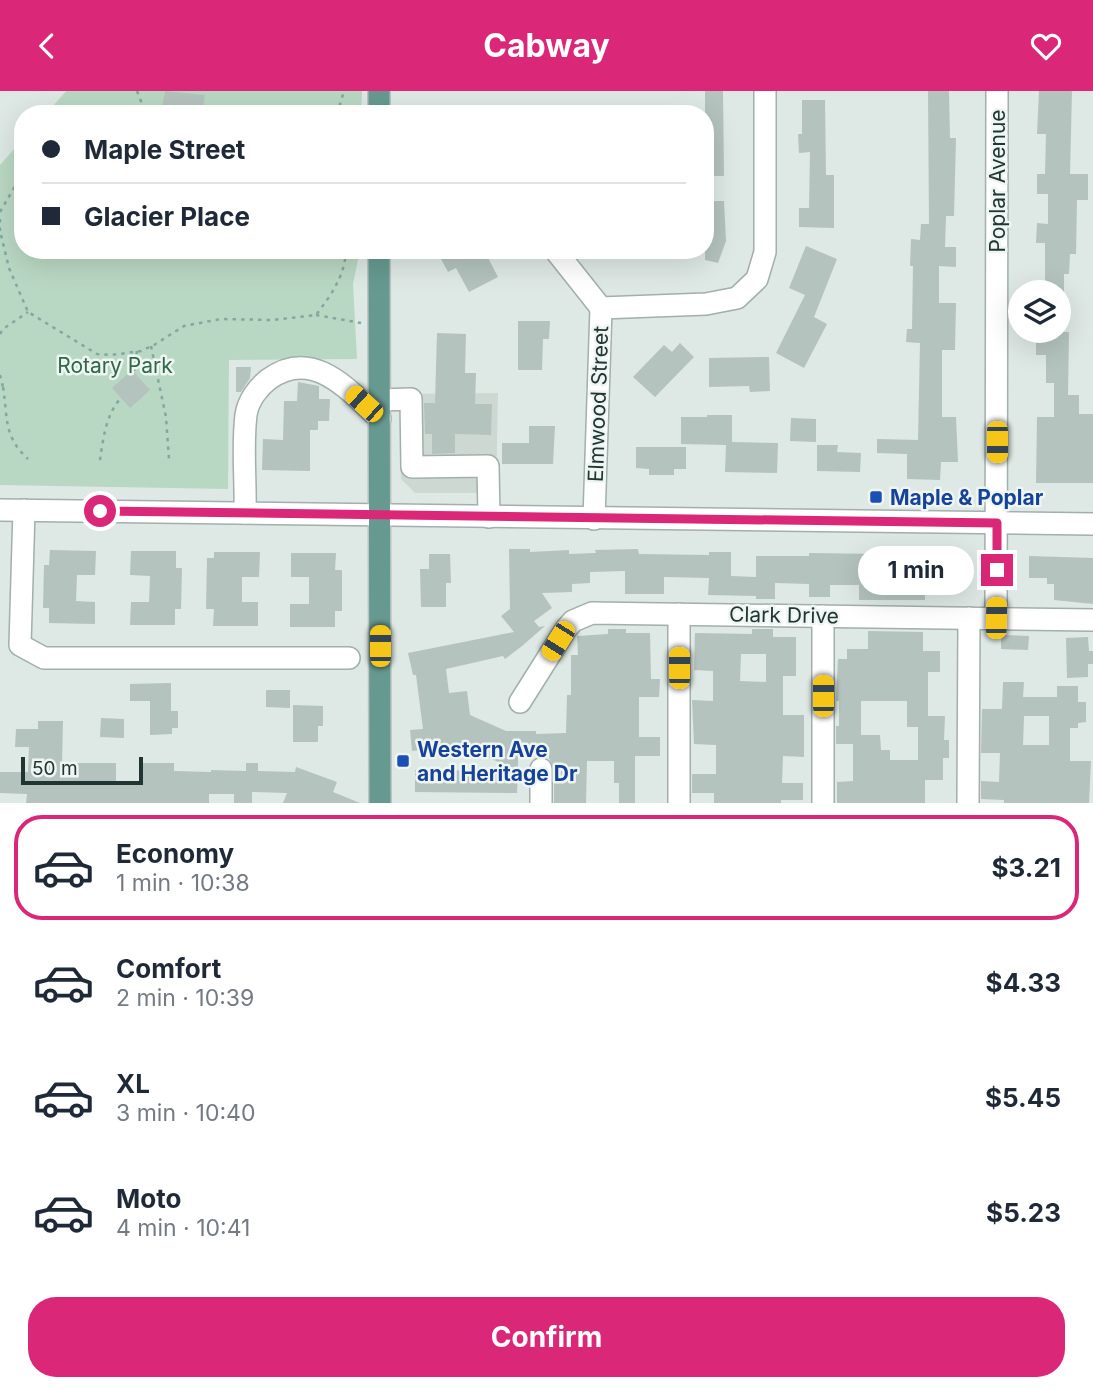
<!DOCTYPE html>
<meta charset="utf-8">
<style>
:root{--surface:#fff;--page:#f6f6f7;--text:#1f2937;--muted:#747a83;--line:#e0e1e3;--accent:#db2777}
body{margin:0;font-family:Inter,sans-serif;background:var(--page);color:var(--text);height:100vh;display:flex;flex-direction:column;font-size:26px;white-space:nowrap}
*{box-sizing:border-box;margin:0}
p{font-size:23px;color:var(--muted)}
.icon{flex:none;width:38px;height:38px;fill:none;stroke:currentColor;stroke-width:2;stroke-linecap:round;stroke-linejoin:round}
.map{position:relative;height:712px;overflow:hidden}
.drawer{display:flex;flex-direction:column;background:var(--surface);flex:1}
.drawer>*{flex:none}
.guide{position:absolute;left:14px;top:14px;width:700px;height:154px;border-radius:28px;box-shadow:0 7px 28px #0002;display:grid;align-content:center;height:154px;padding:0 28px;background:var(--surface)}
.buttons{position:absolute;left:1008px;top:189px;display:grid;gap:14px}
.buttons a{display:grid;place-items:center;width:63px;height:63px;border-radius:50%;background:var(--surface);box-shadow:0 7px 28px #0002;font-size:35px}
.scale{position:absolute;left:21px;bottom:18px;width:122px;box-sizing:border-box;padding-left:7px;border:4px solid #213632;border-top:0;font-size:19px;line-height:24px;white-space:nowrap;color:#213632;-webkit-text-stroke:5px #eef5f2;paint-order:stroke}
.end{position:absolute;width:32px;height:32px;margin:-16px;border:9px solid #db2777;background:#fff;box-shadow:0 0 0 4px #fff}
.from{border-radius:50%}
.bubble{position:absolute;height:49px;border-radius:24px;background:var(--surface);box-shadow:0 7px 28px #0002;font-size:23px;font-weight:700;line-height:49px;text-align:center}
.car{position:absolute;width:21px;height:42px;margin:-21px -10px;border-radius:9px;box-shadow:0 0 5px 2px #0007;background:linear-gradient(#f5c518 24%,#345 0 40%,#f5c518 0 76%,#345 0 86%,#f5c518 0)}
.guide b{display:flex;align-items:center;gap:24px;height:66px;font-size:26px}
.guide b+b{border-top:2px solid var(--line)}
.guide i{width:18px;height:18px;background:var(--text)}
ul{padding:12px 0 0;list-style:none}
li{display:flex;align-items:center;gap:21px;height:105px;margin:0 14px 10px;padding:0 14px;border:4px solid transparent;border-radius:28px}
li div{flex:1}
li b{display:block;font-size:26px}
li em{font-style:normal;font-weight:700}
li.current{border-color:var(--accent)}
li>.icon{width:63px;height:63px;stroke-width:1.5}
.cta{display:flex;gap:14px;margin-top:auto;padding:14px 28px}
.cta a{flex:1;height:80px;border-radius:28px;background:var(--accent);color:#fff;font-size:28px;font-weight:700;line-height:80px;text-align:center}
header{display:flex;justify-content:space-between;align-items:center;height:91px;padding:0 28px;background:var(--accent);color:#fff;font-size:32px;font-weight:700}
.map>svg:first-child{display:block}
.built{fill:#cdd8d3}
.green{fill:#b9d8c3}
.building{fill:#b4c3be;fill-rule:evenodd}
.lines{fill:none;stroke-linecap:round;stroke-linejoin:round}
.minor-casing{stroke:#a2afab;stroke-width:24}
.major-casing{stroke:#bcc3c2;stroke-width:24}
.path{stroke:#81a99f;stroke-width:2.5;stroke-dasharray:3.5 5;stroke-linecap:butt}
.minor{stroke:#fff;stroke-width:21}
.major{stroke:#669a90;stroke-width:21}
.route{stroke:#db2777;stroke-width:9}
.transit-dot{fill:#1a4fb4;stroke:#eef5f2;stroke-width:2.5}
.labels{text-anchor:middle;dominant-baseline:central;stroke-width:5;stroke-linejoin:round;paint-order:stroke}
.street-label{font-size:21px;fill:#213632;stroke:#eef5f2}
.park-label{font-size:21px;fill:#2f694a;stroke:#eef5f2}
.transit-label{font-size:21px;font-weight:bold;fill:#164399;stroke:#eef5f2;text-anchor:start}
</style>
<header><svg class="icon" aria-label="back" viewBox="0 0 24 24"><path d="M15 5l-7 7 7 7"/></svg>Cabway<svg class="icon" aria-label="heart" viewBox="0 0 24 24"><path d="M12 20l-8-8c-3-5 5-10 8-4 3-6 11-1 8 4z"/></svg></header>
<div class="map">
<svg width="1093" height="712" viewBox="0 0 1093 712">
<rect width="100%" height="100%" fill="#dee8e4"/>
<!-- built -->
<path class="built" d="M498,302L496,402H415L401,388L399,303Z"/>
<!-- green -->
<g class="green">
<path d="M66,0H362L361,23H46Z"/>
<path d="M23,48V159H360L353,193L357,268L229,269L228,398L0,394V74Z"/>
</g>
<!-- building -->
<g class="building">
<path d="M165,0L205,4L202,23H161Z"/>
<path d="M705,0H723L724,85H705Z"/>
<path d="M928,0H949L950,47H956L954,125H946L945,156H956V176L939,175V212H956L955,259H942V326H956L958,371H941L940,389L907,388V363L877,362V348L918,349L920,252L906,251L907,238H912L913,175H910L911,148L920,149L921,133H929Z"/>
<path d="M1039,0H1072L1070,83H1088V109H1077L1076,163H1070L1069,183H1064V201H1045V152H1036L1037,132L1048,133V103H1037V83H1045L1046,43H1037Z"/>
<path d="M802,9H825L826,84H834V137L799,136V117H809L810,61L799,62L798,43H802Z"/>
<path d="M705,110H724L726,150L718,172L705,169Z"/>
<path d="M806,155L837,168L814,226L827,233L804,277L776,262L805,204L789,197Z"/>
<path d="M453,159H484L498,186L469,201L456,177L448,181L440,166Z"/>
<path d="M518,230H550L549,248H543L542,279H518Z"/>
<path d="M1036,241H1069L1068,304H1079V323H1093V392H1036L1037,326H1054V292H1046V264H1036Z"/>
<path d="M437,242L466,243L465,282H476L475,313H492L491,344L455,343V362L432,363V343H425L424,312H435Z"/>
<path d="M680,252L694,266L655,306L633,286L664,254L672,261Z"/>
<path d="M769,266L770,300L750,301L749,295L709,296V267Z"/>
<path d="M236,276H251L250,287L241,301H236Z"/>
<path d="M132,279L150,299L130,317L112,297Z"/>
<path d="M298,291L319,295V308H330L329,330H318V339H310V380L262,379L263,348L283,349L284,310H297Z"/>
<path d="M707,324H732V351L778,352L777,382L725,381L726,354L681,353V326H707Z"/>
<path d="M791,327L816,328V351L790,350Z"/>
<path d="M529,335H555L553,373H502V352H529Z"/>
<path d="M817,354H838L837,361L861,362L860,381L817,380Z"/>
<path d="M636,356H686V378H674V384H649V378L636,377Z"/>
<path d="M509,458H530V461L569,459V463L596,462L595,459L638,458L639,463L709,464V461H731V485L756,486V465H809V462L881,463L880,477H913L914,463L956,464L955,489H925V509H859V494H830V506H809V493L775,492V508H756V505L708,504L709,487L664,486V503H625V480L590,481V492L572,493V501L542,502L552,517L534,530L539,536L545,535L522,555L505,568L503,565L446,578L449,602L467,600L470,624L506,640H536V643L566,642L567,604H571V564H578L577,545L608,543V538H626V542H650L651,588H660L659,606H639V646H660V665H635V712H619V692H614V670H587L586,712H554V678L549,667V662L518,663V679L460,655L412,660L410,639L423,638L416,584H413L408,562L514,541L501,525L510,518Z"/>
<path d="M50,459L96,460L95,484H77L76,510L95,511V533L49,532V517H43L44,474H49Z"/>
<path d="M131,460H176V477H182L181,518H175V534H130L131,511H149L150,485L130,484Z"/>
<path d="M214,461H260L259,486H242V511H258V535H213L214,518H206L207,467H214Z"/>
<path d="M291,462H336L335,479H342V520H335V536H290V513H309V486H291Z"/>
<path d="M429,463H450L451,492H446V516H421L420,478H429Z"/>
<path d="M1029,465L1093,467V513L1054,509V493H1047V487H1029Z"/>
<path d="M752,538H773V546H796V585H783V624H804V666L783,665L782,692H803V709H781V712H714V702H692V683H716V654L694,653L692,609L713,610V580L694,579L695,542L752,543ZM741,563H766V591L740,590Z"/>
<path d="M868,540L923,541V560H940V581H928V625H945L944,649H949V667H943V689H925V712H837V691L853,690V653H836V635H839V610H836L838,568H847V558H868ZM861,610H907V636H918V669H890V659H881L880,644H861Z"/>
<path d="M1001,544L1029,545L1028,559L1001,558Z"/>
<path d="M1088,546L1089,560H1093V573H1088V586L1067,587L1066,547Z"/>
<path d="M1003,591H1024L1023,606H1057V595H1078V611H1086V631L1078,632V637H1070V670H1091L1089,712H1004V709L981,708V690L999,691L1000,662H981L982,618H1002ZM1024,625H1049V654H1023Z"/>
<path d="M171,592V620H178V637H172V643L150,644V610H130V593Z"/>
<path d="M266,599H290V617L266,616Z"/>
<path d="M293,614L323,615V635H318V651H293Z"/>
<path d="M101,627L124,628V647L100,646Z"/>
<path d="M38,630H63L62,672H116V691L142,690L143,672H174V680L211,681V679L246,680V672H258V680L295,681L296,676L337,691L333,701L360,712H283L287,702L252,701V712H234V703H209V712H26L27,703L0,702V681H28L29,656H15L16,638H38Z"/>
<path d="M415,679L518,680L517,702L415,701Z"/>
</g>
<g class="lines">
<defs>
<g id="minor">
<path d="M555,159L601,217"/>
<path d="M601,217L706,213L737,207L757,188L765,161V0"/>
<path d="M380,309L411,308L412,376L488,375L489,426"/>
<path d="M0,419L1093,433"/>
<path d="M24,419L20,554L44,567H349"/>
<path d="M245,422C246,390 242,355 246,324C248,310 258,296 269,288C314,256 349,300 380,328"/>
<path d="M594,428L601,217"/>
<path d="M823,525V712"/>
<path d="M996,527L997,0"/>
<path d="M520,611L566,538L573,530L592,522L1093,529"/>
<path d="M541,712V678"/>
<path d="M679,712V523"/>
<path d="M968,712L969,527"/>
</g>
<g id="major">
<path d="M379,0V23"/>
<path d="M379,159L380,712"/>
</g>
</defs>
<!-- minor casing -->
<use href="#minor" class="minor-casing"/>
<!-- major casing -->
<use href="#major" class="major-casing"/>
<!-- path -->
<g class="path">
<path d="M137,0L146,23"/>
<path d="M99,23H100"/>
<path d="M337,23L344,0"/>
<path d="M0,121L18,90L23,87"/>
<path d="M0,128V144"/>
<path d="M1,144L9,177L28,221L97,263L111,264L141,260L154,254L184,235L221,228L273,229L316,224C331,204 345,185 346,159"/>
<path d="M316,224L361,232"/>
<path d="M0,243L3,238L28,221"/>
<path d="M151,255L166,326L169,368"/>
<path d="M134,280L137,260"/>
<path d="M0,284L3,296L0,297"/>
<path d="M3,296C8,327 3,345 28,368"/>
<path d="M100,369C103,348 106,323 121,307"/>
</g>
<!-- minor -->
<use href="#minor" class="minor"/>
<!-- major -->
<use href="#major" class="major"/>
</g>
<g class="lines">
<!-- route -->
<path class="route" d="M100,420L997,432V479"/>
</g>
<!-- markers -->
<g class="transit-dot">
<rect x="869" y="399" width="14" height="14" rx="3.5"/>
<rect x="396" y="663" width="14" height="14" rx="3.5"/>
</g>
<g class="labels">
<!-- street labels -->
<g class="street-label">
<text transform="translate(997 90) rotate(-90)">Poplar Avenue</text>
<text transform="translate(598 313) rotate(-88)">Elmwood Street</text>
<text transform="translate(784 524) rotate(1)">Clark Drive</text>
</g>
<!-- park labels -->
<g class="park-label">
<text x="115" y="274">Rotary Park</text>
</g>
<!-- transit labels -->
<g class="transit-label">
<text x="890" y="406">Maple &amp; Poplar</text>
<text x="417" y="658">Western Ave<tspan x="417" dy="24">and Heritage Dr</tspan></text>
</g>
</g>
</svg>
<div class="buttons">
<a><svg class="icon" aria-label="layers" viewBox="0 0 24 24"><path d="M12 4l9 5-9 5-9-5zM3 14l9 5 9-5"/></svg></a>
</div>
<div class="scale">50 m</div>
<i class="end from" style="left:100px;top:420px"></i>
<i class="end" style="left:997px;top:479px"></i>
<div class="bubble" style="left:858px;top:455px;width:116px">1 min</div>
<i class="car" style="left:364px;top:313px;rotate:312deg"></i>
<i class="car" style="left:997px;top:351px;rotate:180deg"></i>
<i class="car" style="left:996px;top:527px;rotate:1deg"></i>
<i class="car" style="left:558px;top:550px;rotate:212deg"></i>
<i class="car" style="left:380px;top:555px;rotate:0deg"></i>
<i class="car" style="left:679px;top:577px;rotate:0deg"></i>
<i class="car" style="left:823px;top:605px;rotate:0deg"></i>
<div class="guide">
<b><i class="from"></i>Maple Street</b>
<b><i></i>Glacier Place</b>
</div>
</div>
<section class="drawer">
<ul>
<li class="current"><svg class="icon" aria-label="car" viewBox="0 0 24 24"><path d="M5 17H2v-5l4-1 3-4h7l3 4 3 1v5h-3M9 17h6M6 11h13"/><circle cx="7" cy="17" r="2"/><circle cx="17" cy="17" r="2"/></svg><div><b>Economy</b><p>1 min · 10:38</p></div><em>$3.21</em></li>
<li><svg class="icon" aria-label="car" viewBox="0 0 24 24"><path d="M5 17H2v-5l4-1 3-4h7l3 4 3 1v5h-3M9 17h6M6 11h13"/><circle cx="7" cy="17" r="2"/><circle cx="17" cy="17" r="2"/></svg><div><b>Comfort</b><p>2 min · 10:39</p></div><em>$4.33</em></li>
<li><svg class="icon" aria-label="car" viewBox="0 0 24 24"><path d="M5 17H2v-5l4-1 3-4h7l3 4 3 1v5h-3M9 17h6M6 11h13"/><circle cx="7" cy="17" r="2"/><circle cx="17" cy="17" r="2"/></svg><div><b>XL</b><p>3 min · 10:40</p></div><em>$5.45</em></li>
<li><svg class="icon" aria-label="car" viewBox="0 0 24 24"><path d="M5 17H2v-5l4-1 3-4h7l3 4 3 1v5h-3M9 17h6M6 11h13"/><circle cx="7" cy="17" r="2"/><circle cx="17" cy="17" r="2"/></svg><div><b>Moto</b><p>4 min · 10:41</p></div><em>$5.23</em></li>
</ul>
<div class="cta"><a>Confirm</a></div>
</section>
